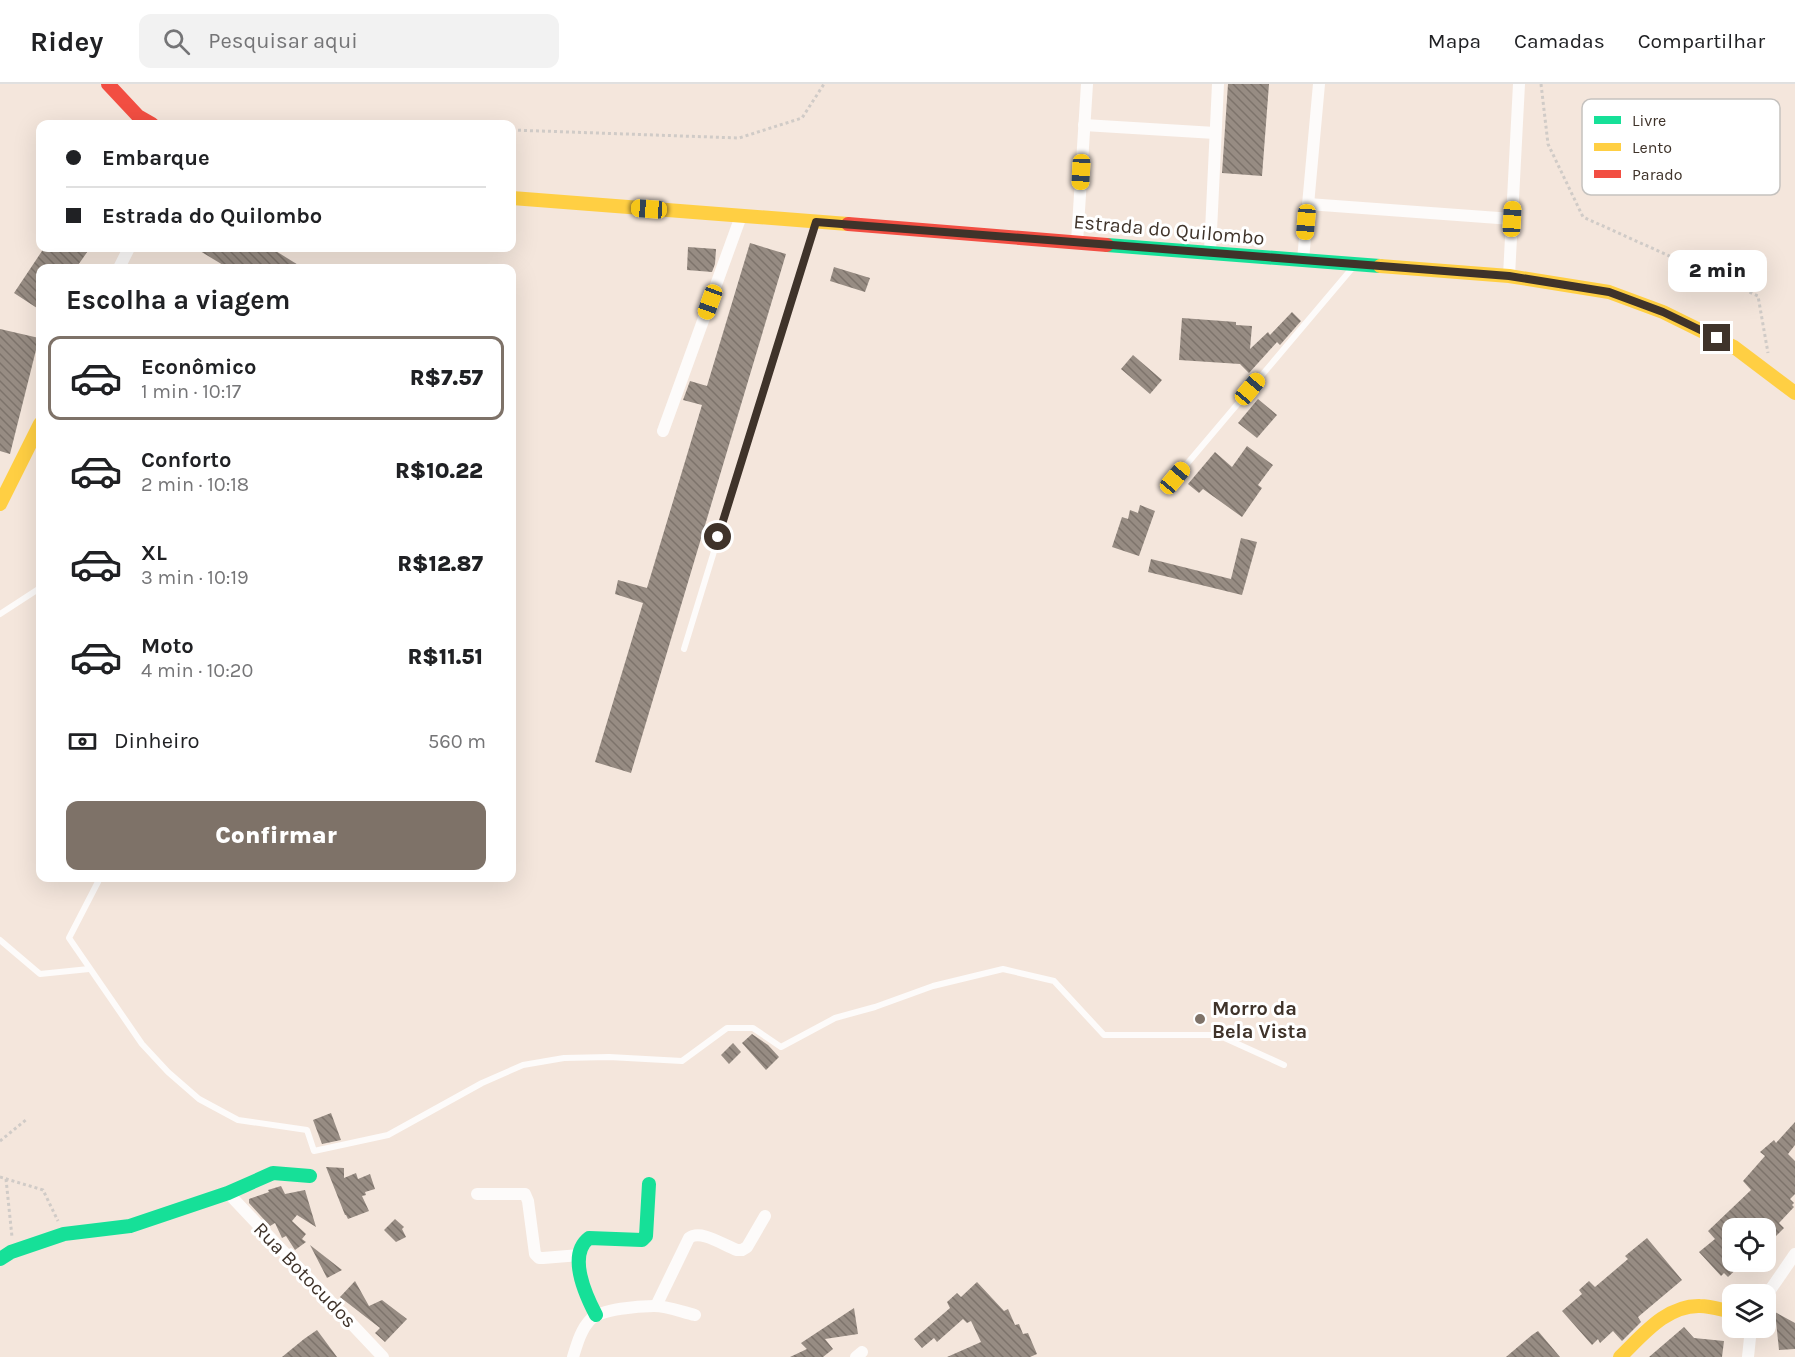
<!DOCTYPE html>
<html lang="pt">
<meta charset="utf-8">
<style>
:root{--surface:#fff;--page:#f2f2f2;--text:#202124;--muted:#757577;--line:#e0e0e0;--accent:#7e7268}
body{margin:0;font-family:Karla,sans-serif;background:var(--page);color:var(--text);height:100vh;display:flex;flex-direction:column;font-size:22px;white-space:nowrap}
*{box-sizing:border-box;margin:0}
p{font-size:20px;color:var(--muted)}
.icon{flex:none;width:33px;height:33px;fill:none;stroke:currentColor;stroke-width:2;stroke-linecap:round;stroke-linejoin:round}
.map{position:relative;flex:1;overflow:hidden}
.sheet{position:absolute;left:36px;top:180px;width:480px;height:618px;display:flex;flex-direction:column;background:var(--surface);border-radius:12px;box-shadow:0 6px 24px #0002}
.sheet>*{flex:none}
.guide{position:absolute;left:36px;top:36px;width:480px;height:132px;border-radius:12px;box-shadow:0 6px 24px #0002;display:grid;align-content:center;height:132px;padding:0 30px;background:var(--surface)}
.tools{position:absolute;left:1722px;top:1134px;display:grid;gap:12px}
.tools a{display:grid;place-items:center;width:54px;height:54px;border-radius:12px;background:var(--surface);box-shadow:0 6px 24px #0002;font-size:30px}
.end{position:absolute;width:27px;height:27px;margin:-14px;border:8px solid #3f332a;background:#fff;box-shadow:0 0 0 3px #fff}
.from{border-radius:50%}
.bubble{position:absolute;height:42px;border-radius:12px;background:var(--surface);box-shadow:0 6px 24px #0002;font-size:20px;font-weight:800;line-height:42px;text-align:center}
.car{position:absolute;width:18px;height:36px;margin:-18px -9px;border-radius:8px;box-shadow:0 0 4px 2px #0007;background:linear-gradient(#f5c518 24%,#345 0 40%,#f5c518 0 76%,#345 0 86%,#f5c518 0)}
.guide b{display:flex;align-items:center;gap:21px;height:57px;font-size:22px}
.guide b+b{border-top:2px solid var(--line)}
.guide i{width:15px;height:15px;background:var(--text)}
ul{padding:0;list-style:none}
li{display:flex;align-items:center;gap:18px;height:84px;margin:0 12px 9px;padding:0 18px;border:3px solid transparent;border-radius:12px}
li div{flex:1}
li b{display:block;font-size:22px}
li em{font-style:normal;font-weight:800}
li.active{border-color:var(--accent)}
li>.icon{width:54px;height:54px;stroke-width:1.5}
h2{padding:0 30px;font-size:27px;line-height:72px}
.pay{display:flex;align-items:center;gap:15px;height:66px;padding:0 30px;font-size:22px}
.pay p{margin-inline-start:auto}
.cta{display:flex;gap:12px;margin-top:auto;padding:12px 30px}
.cta a{flex:1;height:69px;border-radius:12px;background:var(--accent);color:#fff;font-size:24px;font-weight:800;line-height:69px;text-align:center}
header{display:flex;align-items:center;gap:36px;box-sizing:border-box;height:84px;padding:0 30px;background:var(--surface);border-bottom:2px solid var(--line)}
header strong{font-size:28px}
nav{display:flex;gap:33px;margin-inline-start:auto;font-size:21px}
.search{width:420px;height:54px;background:var(--page);display:flex;align-items:center;gap:15px;box-sizing:border-box;padding:0 21px;border-radius:12px;color:var(--muted);font-size:22px}
.map>svg:first-child{display:block}
.building{fill:url(#building-back-hatch)}
.lines{fill:none;stroke-linecap:round;stroke-linejoin:round}
.path{stroke:#d0cbc7;stroke-width:3;stroke-dasharray:3 3;stroke-linecap:butt}
.lane{stroke:#fdfbfa;stroke-width:6}
.street{stroke:#fdfbfa;stroke-width:12}
.fast{stroke:#16e098;stroke-width:14}
.slow{stroke:#ffcf43;stroke-width:14}
.jam{stroke:#f24e42;stroke-width:14}
.route{stroke:#3f332a;stroke-width:8}
.poi-dot{fill:#7e7268;stroke:#fff;stroke-width:2}
.labels{text-anchor:middle;dominant-baseline:central;stroke-width:6;stroke-linejoin:round;paint-order:stroke}
.street-label{font-size:20px;fill:#3f332a;stroke:#fff}
.poi-label{font-size:20px;font-weight:bold;fill:#3f332a;stroke:#fff;text-anchor:start}
.key{fill:#fff;stroke:#c5c2bf;stroke-width:1.5}
.key-label{font-size:16px;fill:#3f332a}
</style>
<header>
<strong>Ridey</strong>
<div class="search"><svg class="icon" aria-label="search" viewBox="0 0 24 24"><circle cx="10" cy="10" r="6"/><path d="M15 15l6 6"/></svg>Pesquisar aqui</div>
<nav><a>Mapa</a><a>Camadas</a><a>Compartilhar</a></nav>
</header>
<div class="map">
<svg width="1795" height="1273" viewBox="0 0 1795 1273">
<defs>
<pattern id="building-back-hatch" width="6" height="6" patternUnits="userSpaceOnUse" patternTransform="scale(1.5)"><rect width="6" height="6" fill="#978c83"/><path d="M-1 5l2 2M0 0l6 6M5-1l2 2" fill="none" stroke="#7d736b"/></pattern>
</defs>
<rect width="100%" height="100%" fill="#f4e6dc"/>
<!-- building -->
<g class="building">
<path d="M1228,0H1269L1262,92L1222,89Z"/>
<path d="M750,159L786,170L631,689L595,678L643,519L615,510L618,496L647,504L702,321L683,316L690,297L707,302Z"/>
<path d="M688,163L716,165L715,180L712,188L687,186Z"/>
<path d="M44,164H90L76,184H40V226L14,209Z"/>
<path d="M195,164H271L303,184H228Z"/>
<path d="M834,183L870,194L865,208L830,197Z"/>
<path d="M1292,228L1301,237L1280,261L1277,258L1249,289L1240,280L1179,276L1182,234L1236,238V241L1252,242L1250,265L1268,248L1270,251Z"/>
<path d="M0,245L39,254L10,370L0,367Z"/>
<path d="M1133,271L1162,296L1150,310L1121,285Z"/>
<path d="M1258,315L1277,331L1257,354L1238,339Z"/>
<path d="M1247,362L1273,381L1258,401L1262,404L1242,433L1203,405L1199,409L1188,400L1215,368L1232,383Z"/>
<path d="M1140,421L1155,427L1139,472L1112,463L1122,433L1128,435L1130,426L1138,429Z"/>
<path d="M1241,454L1257,458L1242,511L1148,488L1151,475L1231,495Z"/>
<path d="M752,950L768,961L779,973L766,986L742,959Z"/>
<path d="M733,959L741,968L729,980L721,971Z"/>
<path d="M331,1029L341,1056L322,1060L313,1036Z"/>
<path d="M1795,1038V1061L1788,1070L1795,1077V1110L1790,1115L1794,1119L1792,1121L1794,1123L1779,1139L1784,1144L1771,1157L1766,1152V1144H1732V1161L1727,1166L1732,1172V1178H1737L1741,1181L1728,1193L1724,1189L1721,1192L1699,1168L1715,1155L1708,1147L1751,1106L1743,1097L1765,1072L1760,1068L1774,1056L1776,1059Z"/>
<path d="M326,1083L344,1084V1094L356,1089L358,1095L370,1090L375,1105L365,1108L366,1111L362,1112L369,1127L348,1135L346,1131H345Z"/>
<path d="M281,1102L285,1110L305,1106L316,1143L297,1131L292,1137L306,1150L302,1155L306,1158L295,1166L286,1152L282,1154L275,1139L270,1142L249,1119V1115L269,1108L268,1106Z"/>
<path d="M395,1135L404,1143L402,1145L406,1153L396,1158L384,1146Z"/>
<path d="M1647,1154L1682,1196L1638,1233L1641,1238L1622,1257L1613,1247L1600,1259L1598,1255L1592,1261L1562,1227L1582,1210L1579,1206L1589,1197L1595,1203L1628,1175L1625,1172Z"/>
<path d="M310,1161L342,1186L327,1194Z"/>
<path d="M355,1197L369,1222L382,1216L407,1235L385,1258L375,1249L380,1244L340,1213Z"/>
<path d="M977,1198L1004,1227L1008,1225L1015,1241L1019,1240L1023,1250L1028,1249L1037,1270L1030,1273H947L981,1258L971,1237L967,1239L963,1235L937,1258L934,1254L922,1264L914,1255L950,1224L947,1218L957,1209L961,1213Z"/>
<path d="M854,1224L858,1250L825,1255L833,1265L823,1273H790L807,1265L801,1259Z"/>
<path d="M1775,1228L1795,1239V1265L1779,1266Z"/>
<path d="M1684,1243L1694,1254L1724,1257L1722,1273H1649Z"/>
<path d="M317,1246L337,1273H282L304,1255Z"/>
<path d="M1538,1247L1560,1273H1506L1532,1251Z"/>
</g>
<g class="lines">
<!-- path -->
<g class="path">
<path d="M1541,0L1548,60L1583,133L1758,212L1768,269"/>
<path d="M512,46L739,54L802,34L824,0"/>
<path d="M0,1057L27,1035"/>
<path d="M0,1093L43,1106L58,1137"/>
<path d="M6,1095L12,1153"/>
</g>
<!-- lane -->
<g class="lane">
<path d="M1175,394L1354,182"/>
<path d="M0,530L40,504"/>
<path d="M684,565L815,139"/>
<path d="M100,794L69,854L142,960L168,988L199,1015L238,1036L307,1046L314,1067L388,1051L482,999L523,981L564,974L609,973L682,977L727,944H753L781,963L835,934L875,923L933,902L1003,885L1054,897L1104,951H1218L1284,981"/>
<path d="M0,856L40,890L89,885"/>
</g>
<!-- street -->
<g class="street">
<path d="M1084,41L1215,49"/>
<path d="M1308,120L1512,135"/>
<path d="M1077,158L1087,0"/>
<path d="M1210,168L1218,0"/>
<path d="M1303,176L1319,0"/>
<path d="M119,184L129,164"/>
<path d="M1509,192L1519,0"/>
<path d="M663,347L741,132"/>
<path d="M228,1109L383,1273"/>
<path d="M477,1110H525L528,1117L535,1170L539,1174H543L580,1171"/>
<path d="M1766,1212L1795,1170"/>
<path d="M656,1222L689,1154C701,1145 723,1161 737,1166H742L747,1163L765,1132"/>
<path d="M573,1273C577,1260 581,1245 591,1235C602,1225 639,1222 654,1222C667,1222 682,1228 695,1231"/>
<path d="M856,1273L862,1268"/>
<path d="M1748,1273L1751,1244"/>
</g>
<!-- fast -->
<g class="fast">
<path d="M1107,161L1380,182"/>
<path d="M0,1175L11,1168L64,1150L130,1142L228,1109L273,1089L310,1092"/>
<path d="M596,1231C586,1212 567,1171 589,1154L642,1156L646,1152L649,1100"/>
</g>
<!-- slow -->
<g class="slow">
<path d="M512,114L848,140"/>
<path d="M1380,182L1509,192L1609,208L1663,228L1734,263L1795,309"/>
<path d="M0,420L40,340"/>
<path d="M1620,1273C1642,1252 1666,1221 1700,1222C1711,1222 1722,1226 1732,1228"/>
</g>
<!-- jam -->
<g class="jam">
<path d="M108,0L138,32L152,40"/>
<path d="M848,140L1107,161"/>
</g>
</g>
<g class="lines">
<!-- route -->
<path class="route" d="M718,453L816,138L1509,192L1609,208L1663,228L1717,254"/>
</g>
<!-- markers -->
<circle class="poi-dot" cx="1200" cy="935" r="6"/>
<g class="labels">
<!-- street labels -->
<g class="street-label">
<text transform="translate(1169 146) rotate(5)">Estrada do Quilombo</text>
<text transform="translate(305 1191) rotate(46)">Rua Botocudos</text>
</g>
<!-- poi labels -->
<g class="poi-label">
<text x="1212" y="924">Morro da<tspan x="1212" dy="23">Bela Vista</tspan></text>
</g>
</g>
<!-- legend -->
<rect x="1582" y="15" width="198" height="96" rx="9" class="key"/>
<rect x="1594" y="32" width="27" height="8" fill="#16e098"/>
<rect x="1594" y="59" width="27" height="8" fill="#ffcf43"/>
<rect x="1594" y="86" width="27" height="8" fill="#f24e42"/>
<g class="key-label">
<text x="1632" y="42">Livre</text>
<text x="1632" y="69">Lento</text>
<text x="1632" y="96">Parado</text>
</g>
</svg>
<div class="tools">
<a><svg class="icon" aria-label="locate" viewBox="0 0 24 24"><circle cx="12" cy="12" r="6"/><path d="M12 2v4M12 18v4M2 12h4M18 12h4"/></svg></a>
<a><svg class="icon" aria-label="layers" viewBox="0 0 24 24"><path d="M12 4l9 5-9 5-9-5zM3 14l9 5 9-5"/></svg></a>
</div>
<i class="end from" style="left:718px;top:453px"></i>
<i class="end" style="left:1717px;top:254px"></i>
<div class="bubble" style="left:1668px;top:166px;width:99px">2 min</div>
<i class="car" style="left:1081px;top:88px;rotate:183deg"></i>
<i class="car" style="left:649px;top:125px;rotate:274deg"></i>
<i class="car" style="left:1512px;top:135px;rotate:3deg"></i>
<i class="car" style="left:1306px;top:138px;rotate:185deg"></i>
<i class="car" style="left:710px;top:218px;rotate:200deg"></i>
<i class="car" style="left:1250px;top:305px;rotate:40deg"></i>
<i class="car" style="left:1175px;top:394px;rotate:40deg"></i>
<div class="guide">
<b><i class="from"></i>Embarque</b>
<b><i></i>Estrada do Quilombo</b>
</div>
<section class="sheet">
<h2>Escolha a viagem</h2>
<ul>
<li class="active"><svg class="icon" aria-label="car" viewBox="0 0 24 24"><path d="M5 17H2v-5l4-1 3-4h7l3 4 3 1v5h-3M9 17h6M6 11h13"/><circle cx="7" cy="17" r="2"/><circle cx="17" cy="17" r="2"/></svg><div><b>Econômico</b><p>1 min · 10:17</p></div><em>R$7.57</em></li>
<li><svg class="icon" aria-label="car" viewBox="0 0 24 24"><path d="M5 17H2v-5l4-1 3-4h7l3 4 3 1v5h-3M9 17h6M6 11h13"/><circle cx="7" cy="17" r="2"/><circle cx="17" cy="17" r="2"/></svg><div><b>Conforto</b><p>2 min · 10:18</p></div><em>R$10.22</em></li>
<li><svg class="icon" aria-label="car" viewBox="0 0 24 24"><path d="M5 17H2v-5l4-1 3-4h7l3 4 3 1v5h-3M9 17h6M6 11h13"/><circle cx="7" cy="17" r="2"/><circle cx="17" cy="17" r="2"/></svg><div><b>XL</b><p>3 min · 10:19</p></div><em>R$12.87</em></li>
<li><svg class="icon" aria-label="car" viewBox="0 0 24 24"><path d="M5 17H2v-5l4-1 3-4h7l3 4 3 1v5h-3M9 17h6M6 11h13"/><circle cx="7" cy="17" r="2"/><circle cx="17" cy="17" r="2"/></svg><div><b>Moto</b><p>4 min · 10:20</p></div><em>R$11.51</em></li>
</ul>
<div class="pay"><svg class="icon" aria-label="cash" viewBox="0 0 24 24"><path d="M3 7h18v10H3z"/><circle cx="12" cy="12" r="2"/></svg>Dinheiro<p>560 m</p></div>
<div class="cta"><a>Confirmar</a></div>
</section>
</div>
